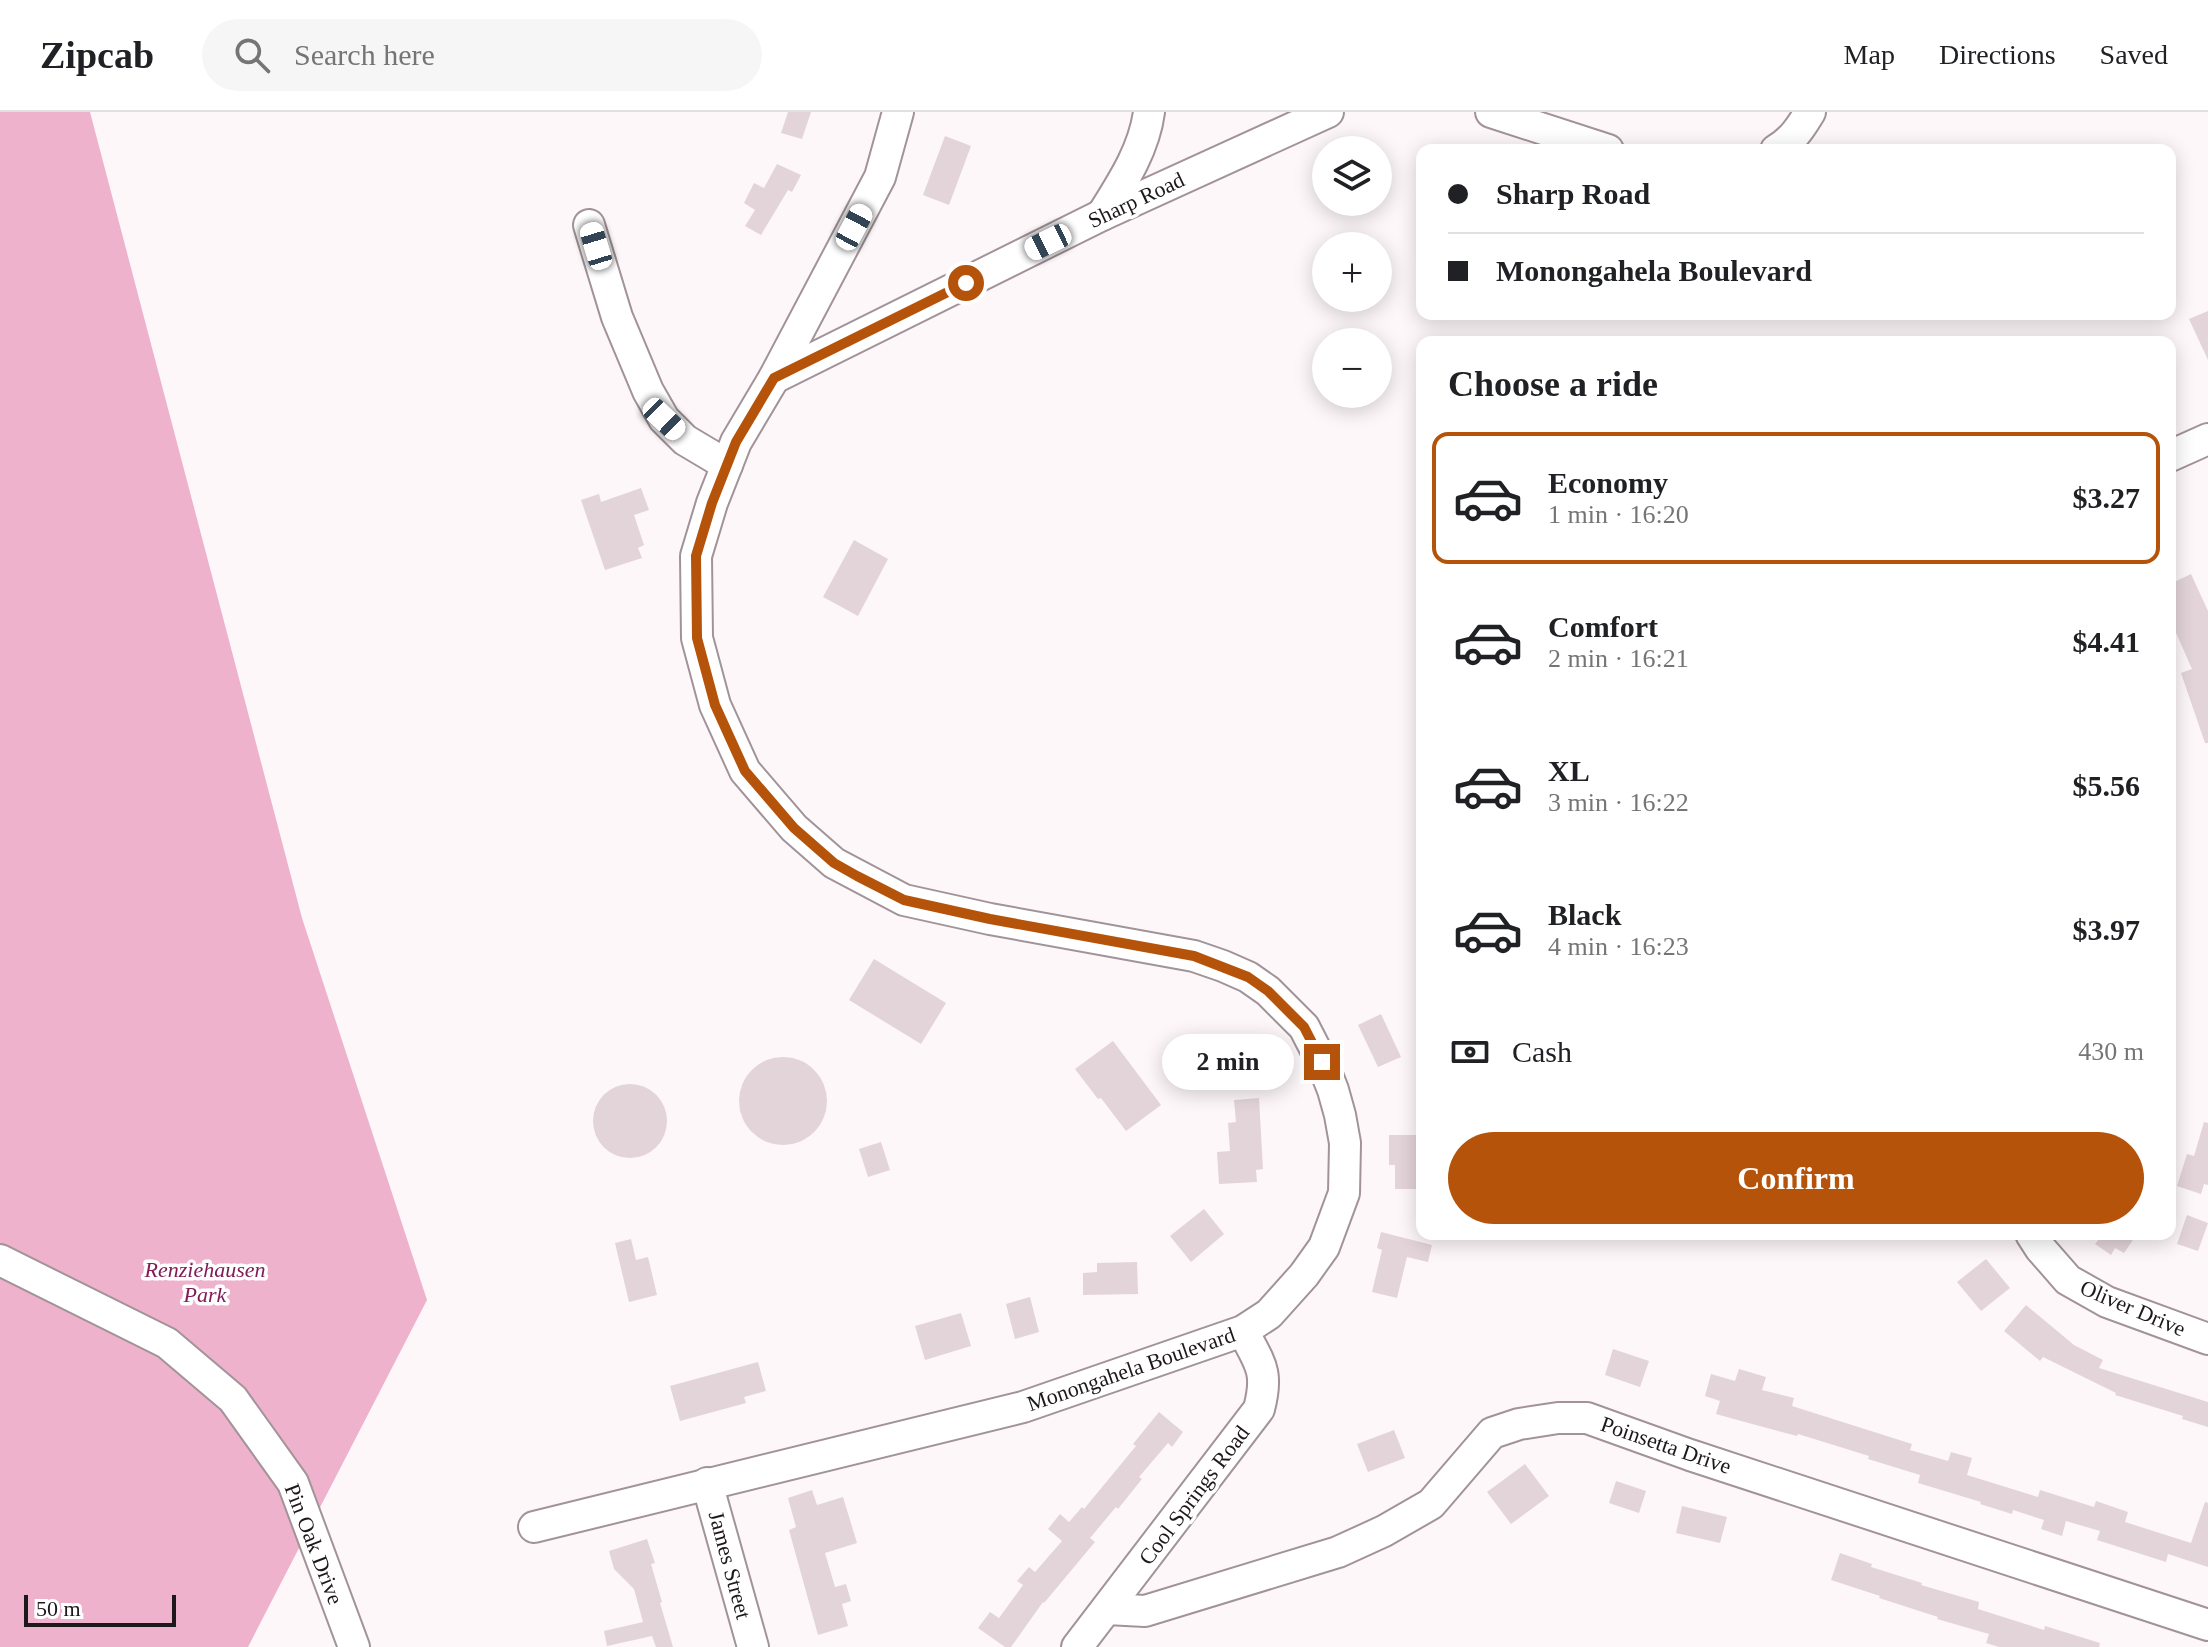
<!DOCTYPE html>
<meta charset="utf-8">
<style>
:root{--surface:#fff;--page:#f6f6f6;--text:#202124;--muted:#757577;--line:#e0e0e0;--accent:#b45309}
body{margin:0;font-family:"Times New Roman",serif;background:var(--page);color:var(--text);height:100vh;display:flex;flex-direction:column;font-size:30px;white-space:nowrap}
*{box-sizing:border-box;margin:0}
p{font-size:26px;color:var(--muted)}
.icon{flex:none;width:44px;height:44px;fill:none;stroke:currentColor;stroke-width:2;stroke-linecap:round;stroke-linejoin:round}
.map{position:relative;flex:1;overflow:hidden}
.details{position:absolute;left:1416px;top:224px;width:760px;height:904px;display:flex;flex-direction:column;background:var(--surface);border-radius:16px;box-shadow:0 4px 20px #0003}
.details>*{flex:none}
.guide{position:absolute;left:1416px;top:32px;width:760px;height:176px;border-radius:16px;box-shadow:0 4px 20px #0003;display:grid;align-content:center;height:176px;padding:0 32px;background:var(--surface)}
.controls{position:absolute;left:1312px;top:24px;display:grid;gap:16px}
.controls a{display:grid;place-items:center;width:80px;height:80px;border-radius:50%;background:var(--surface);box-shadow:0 4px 20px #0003;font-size:40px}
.scale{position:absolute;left:24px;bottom:20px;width:152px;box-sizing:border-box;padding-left:8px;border:4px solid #1d181a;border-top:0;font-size:22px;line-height:28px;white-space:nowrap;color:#1d181a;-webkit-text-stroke:6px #fff;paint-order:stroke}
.end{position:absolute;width:36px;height:36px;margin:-18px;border:10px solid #b45309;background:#fff;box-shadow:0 0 0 4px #fff}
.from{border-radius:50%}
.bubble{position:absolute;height:56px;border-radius:28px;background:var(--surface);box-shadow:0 4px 20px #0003;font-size:26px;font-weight:700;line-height:56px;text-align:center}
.car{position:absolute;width:24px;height:48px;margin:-24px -12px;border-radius:10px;box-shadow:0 0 6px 2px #0007;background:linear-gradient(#fff 24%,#345 0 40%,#fff 0 76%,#345 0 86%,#fff 0)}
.guide b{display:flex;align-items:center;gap:28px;height:76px;font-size:30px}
.guide b+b{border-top:2px solid var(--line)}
.guide i{width:20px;height:20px;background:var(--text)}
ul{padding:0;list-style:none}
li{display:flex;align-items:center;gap:24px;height:132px;margin:0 16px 12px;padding:0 16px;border:4px solid transparent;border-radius:16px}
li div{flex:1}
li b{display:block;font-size:30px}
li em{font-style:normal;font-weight:700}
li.on{border-color:var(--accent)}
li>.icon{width:72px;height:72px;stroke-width:1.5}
h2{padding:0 32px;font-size:36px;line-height:96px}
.pay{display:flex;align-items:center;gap:20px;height:88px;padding:0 32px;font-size:30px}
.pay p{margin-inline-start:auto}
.primary-button{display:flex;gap:16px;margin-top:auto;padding:16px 32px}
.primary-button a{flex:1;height:92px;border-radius:48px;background:var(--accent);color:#fff;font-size:32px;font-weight:700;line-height:92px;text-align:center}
header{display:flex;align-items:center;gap:48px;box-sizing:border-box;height:112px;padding:0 40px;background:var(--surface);border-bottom:2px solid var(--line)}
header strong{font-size:38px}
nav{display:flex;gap:44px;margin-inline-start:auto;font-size:28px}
.search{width:560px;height:72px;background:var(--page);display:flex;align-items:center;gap:20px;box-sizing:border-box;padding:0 28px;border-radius:44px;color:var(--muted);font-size:30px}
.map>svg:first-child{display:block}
.green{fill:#efb2cd}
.building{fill:#e3d4da}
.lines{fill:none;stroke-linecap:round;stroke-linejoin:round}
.minor-casing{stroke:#a29399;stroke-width:34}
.minor{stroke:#fff;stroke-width:30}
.route{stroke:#b45309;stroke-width:10}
.labels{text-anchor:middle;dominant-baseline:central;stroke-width:7;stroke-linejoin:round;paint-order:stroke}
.street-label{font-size:22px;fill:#1d181a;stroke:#fff}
.park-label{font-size:22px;font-style:italic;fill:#801d56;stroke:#fff}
</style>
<header>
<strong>Zipcab</strong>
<div class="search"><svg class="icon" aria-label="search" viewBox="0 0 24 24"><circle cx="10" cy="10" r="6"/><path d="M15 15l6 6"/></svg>Search here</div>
<nav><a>Map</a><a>Directions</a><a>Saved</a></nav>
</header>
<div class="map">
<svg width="2208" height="1535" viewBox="0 0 2208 1535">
<rect width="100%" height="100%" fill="#fdf7fa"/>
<!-- green -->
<path class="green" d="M0,0H90L302,806L427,1188L248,1535H0Z"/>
<!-- building -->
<g class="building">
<path d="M788,0H811L802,27L781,21Z"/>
<path d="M945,24L971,34L949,93L923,83Z"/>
<path d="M777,52L801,63L792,80L788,78L761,123L745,114L755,98L744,91L754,71L764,76Z"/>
<path d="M2208,199V248L2189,207Z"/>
<path d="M641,376L649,398L634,403L644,433L638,436L642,446L605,458L581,388L599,382L601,390Z"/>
<path d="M854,428L888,447L858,504L823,485Z"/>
<path d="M2191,462L2208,499V631H2205L2181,561L2192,557L2170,507V472Z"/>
<path d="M874,847L946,891L921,932L849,888Z"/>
<path d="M1381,902L1401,945L1378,955L1358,913Z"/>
<path d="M1113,929L1161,993L1126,1019L1101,986L1098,987L1075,957Z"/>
<circle cx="783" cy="989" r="44"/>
<circle cx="630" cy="1009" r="37"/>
<path d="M1259,986L1263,1057L1256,1058L1257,1070L1219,1072L1217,1040L1230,1039L1228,1011L1236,1010L1234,988Z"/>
<path d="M2204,1010L2208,1011V1073L2204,1072L2201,1082L2177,1074L2187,1042L2194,1044Z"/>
<path d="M1389,1023H1421L1422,1077H1395V1053H1389Z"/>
<path d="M881,1030L890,1058L868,1065L859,1037Z"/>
<path d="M1204,1097L1224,1122L1191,1150L1170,1124Z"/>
<path d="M2187,1103L2208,1111L2198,1139L2177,1132Z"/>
<path d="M1381,1120L1432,1133L1428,1150L1407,1145L1397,1186L1372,1180L1382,1138L1377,1136Z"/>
<path d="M2094,1122H2137L2124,1141L2115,1136L2111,1143L2095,1132L2100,1126Z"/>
<path d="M631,1127L636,1148L648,1145L657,1183L629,1190L615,1131Z"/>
<path d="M1986,1147L2010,1176L1981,1199L1957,1170Z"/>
<path d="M1137,1150L1138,1182L1083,1183V1161L1097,1160V1151Z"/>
<path d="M1030,1185L1039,1220L1015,1227L1006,1192Z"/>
<path d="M2026,1193L2074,1233L2103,1248L2099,1256L2208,1290V1315L2182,1307L2183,1304L2115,1283L2116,1281L2043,1245L2040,1249L2004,1219Z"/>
<path d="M961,1201L971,1234L925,1248L915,1214Z"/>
<path d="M1613,1237L1649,1249L1640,1275L1605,1263Z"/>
<path d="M758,1250L766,1279L744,1285L746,1291L680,1309L670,1274Z"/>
<path d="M1739,1257L1766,1265L1762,1278L1794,1286L1792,1294L1912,1332L1910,1338L1948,1349L1951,1340L1972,1346L1967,1363L2038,1385L2040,1378L2094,1395L2096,1389L2128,1400L2125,1410L2191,1431L2205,1390L2208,1391V1455L2168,1442L2166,1450L2097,1428L2100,1419L2066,1409L2062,1424L2041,1417L2044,1408L2013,1398L2012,1402L1980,1392L1981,1390L1918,1371L1920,1363L1868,1347L1869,1344L1798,1322L1797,1324L1752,1312L1716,1302L1720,1289L1705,1284L1711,1262L1735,1269Z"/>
<path d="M1159,1300L1183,1320L1172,1335L1168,1331L1139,1365L1142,1367L1118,1397L1116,1395L1090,1426L1095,1430L1044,1491L1043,1490L1011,1535H1005L978,1516L990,1500L999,1506L1023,1473L1017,1469L1029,1455L1035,1460L1062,1429L1048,1417L1060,1402L1069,1410L1082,1395L1084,1397L1136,1334L1133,1332Z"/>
<path d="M1394,1318L1405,1346L1368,1360L1357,1332Z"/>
<path d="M1525,1352L1549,1384L1511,1412L1487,1380Z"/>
<path d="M1616,1369L1646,1379L1639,1401L1609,1391Z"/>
<path d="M812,1378L817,1393L843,1385L857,1431L825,1441L835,1475L846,1472L851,1489L842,1492L848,1514L818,1523L789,1418L796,1415L788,1386Z"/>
<path d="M1682,1394L1727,1405L1720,1431L1676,1421Z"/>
<path d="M647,1427L655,1451L651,1452L662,1490L660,1491L673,1535H656L652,1524L607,1534L604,1519L643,1510L634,1477L614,1457L609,1439Z"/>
<path d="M1840,1441L1872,1452L1871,1455L1922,1471L1921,1473L1979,1490L1978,1497L2044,1518L2045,1514L2100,1531L2099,1535H1999L1986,1531L1989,1522L1937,1507L1938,1505L1879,1486L1880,1484L1831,1468Z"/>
</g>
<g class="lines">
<defs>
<g id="minor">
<path d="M1491,0L1608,38"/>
<path d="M1776,38C1792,29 1801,15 1810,0"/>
<path d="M1102,103C1122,71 1144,38 1149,0"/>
<path d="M589,113L617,205L648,279L664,307L685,328L727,353"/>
<path d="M774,266L1102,103L1328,0"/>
<path d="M2170,344L2208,327"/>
<path d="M2031,1122L2040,1136L2068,1168L2107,1190L2208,1227"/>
<path d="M0,1148L167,1231L233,1287L293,1371L354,1535"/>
<path d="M707,1371L753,1535"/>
<path d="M534,1415L1023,1295L1243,1219L1269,1202L1304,1163L1324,1135L1344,1081L1345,1031L1340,1003L1333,978L1322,950L1304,915L1268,879L1248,865L1223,854L1194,844L990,807L904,788L834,751L794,716L745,659L715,593L697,526L696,444L712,391L736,330L774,266L880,65L898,0"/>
<path d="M1107,1497L1145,1499L1338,1440L1384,1419L1431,1392L1492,1321L1519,1312L1558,1306H1587L1690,1343L2208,1513"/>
<path d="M1077,1535L1259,1297C1269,1259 1260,1252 1243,1219"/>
</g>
</defs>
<!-- minor casing -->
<use href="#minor" class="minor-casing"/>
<!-- minor -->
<use href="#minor" class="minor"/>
</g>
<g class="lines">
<!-- route -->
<path class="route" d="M966,171L774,266L736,330L712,391L696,444L697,526L715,593L745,659L794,716L834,751L857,764L904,788L990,807L1194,844L1248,865L1268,879L1304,915L1322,950"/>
</g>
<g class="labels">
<!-- street labels -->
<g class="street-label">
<text transform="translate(1136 88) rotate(-25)">Sharp Road</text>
<text transform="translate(2133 1196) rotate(23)">Oliver Drive</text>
<text transform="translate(1131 1257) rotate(-19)">Monongahela Boulevard</text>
<text transform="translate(1666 1333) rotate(19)">Poinsetta Drive</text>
<text transform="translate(1194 1383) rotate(-53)">Cool Springs Road</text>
<text transform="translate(314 1432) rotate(69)">Pin Oak Drive</text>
<text transform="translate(730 1453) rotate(75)">James Street</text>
</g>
<!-- park labels -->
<g class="park-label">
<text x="205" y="1157">Renziehausen<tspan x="205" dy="25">Park</tspan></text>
</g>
</g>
</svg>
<div class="controls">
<a><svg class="icon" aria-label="layers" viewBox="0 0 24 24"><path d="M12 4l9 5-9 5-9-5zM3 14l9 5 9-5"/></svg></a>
<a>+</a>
<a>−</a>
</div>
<div class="scale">50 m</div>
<i class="end from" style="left:966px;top:171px"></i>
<i class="end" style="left:1322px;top:950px"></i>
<div class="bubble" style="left:1162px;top:922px;width:132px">2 min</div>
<i class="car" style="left:854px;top:115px;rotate:28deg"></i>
<i class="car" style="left:1048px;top:130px;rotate:244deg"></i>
<i class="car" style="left:596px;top:134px;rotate:343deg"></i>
<i class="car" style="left:664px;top:307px;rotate:134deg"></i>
<div class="guide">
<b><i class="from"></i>Sharp Road</b>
<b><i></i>Monongahela Boulevard</b>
</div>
<section class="details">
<h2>Choose a ride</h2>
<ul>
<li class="on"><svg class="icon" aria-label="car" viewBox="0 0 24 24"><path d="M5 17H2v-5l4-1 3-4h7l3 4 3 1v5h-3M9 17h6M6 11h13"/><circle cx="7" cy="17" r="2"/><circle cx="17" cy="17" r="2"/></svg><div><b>Economy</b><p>1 min · 16:20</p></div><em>$3.27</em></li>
<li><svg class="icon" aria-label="car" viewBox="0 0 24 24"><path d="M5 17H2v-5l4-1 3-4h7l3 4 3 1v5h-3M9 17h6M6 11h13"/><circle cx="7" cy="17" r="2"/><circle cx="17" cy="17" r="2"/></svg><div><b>Comfort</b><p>2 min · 16:21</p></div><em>$4.41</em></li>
<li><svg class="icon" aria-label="car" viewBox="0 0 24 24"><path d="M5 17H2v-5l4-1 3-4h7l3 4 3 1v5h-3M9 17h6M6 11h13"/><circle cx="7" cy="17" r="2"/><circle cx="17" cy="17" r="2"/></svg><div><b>XL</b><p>3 min · 16:22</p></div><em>$5.56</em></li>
<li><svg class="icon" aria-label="car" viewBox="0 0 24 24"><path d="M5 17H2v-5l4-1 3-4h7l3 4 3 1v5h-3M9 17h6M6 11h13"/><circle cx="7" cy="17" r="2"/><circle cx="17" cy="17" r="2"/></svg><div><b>Black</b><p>4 min · 16:23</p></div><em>$3.97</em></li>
</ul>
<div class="pay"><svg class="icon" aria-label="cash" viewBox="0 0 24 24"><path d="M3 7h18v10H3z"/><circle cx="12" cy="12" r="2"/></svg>Cash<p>430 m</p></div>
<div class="primary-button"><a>Confirm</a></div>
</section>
</div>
